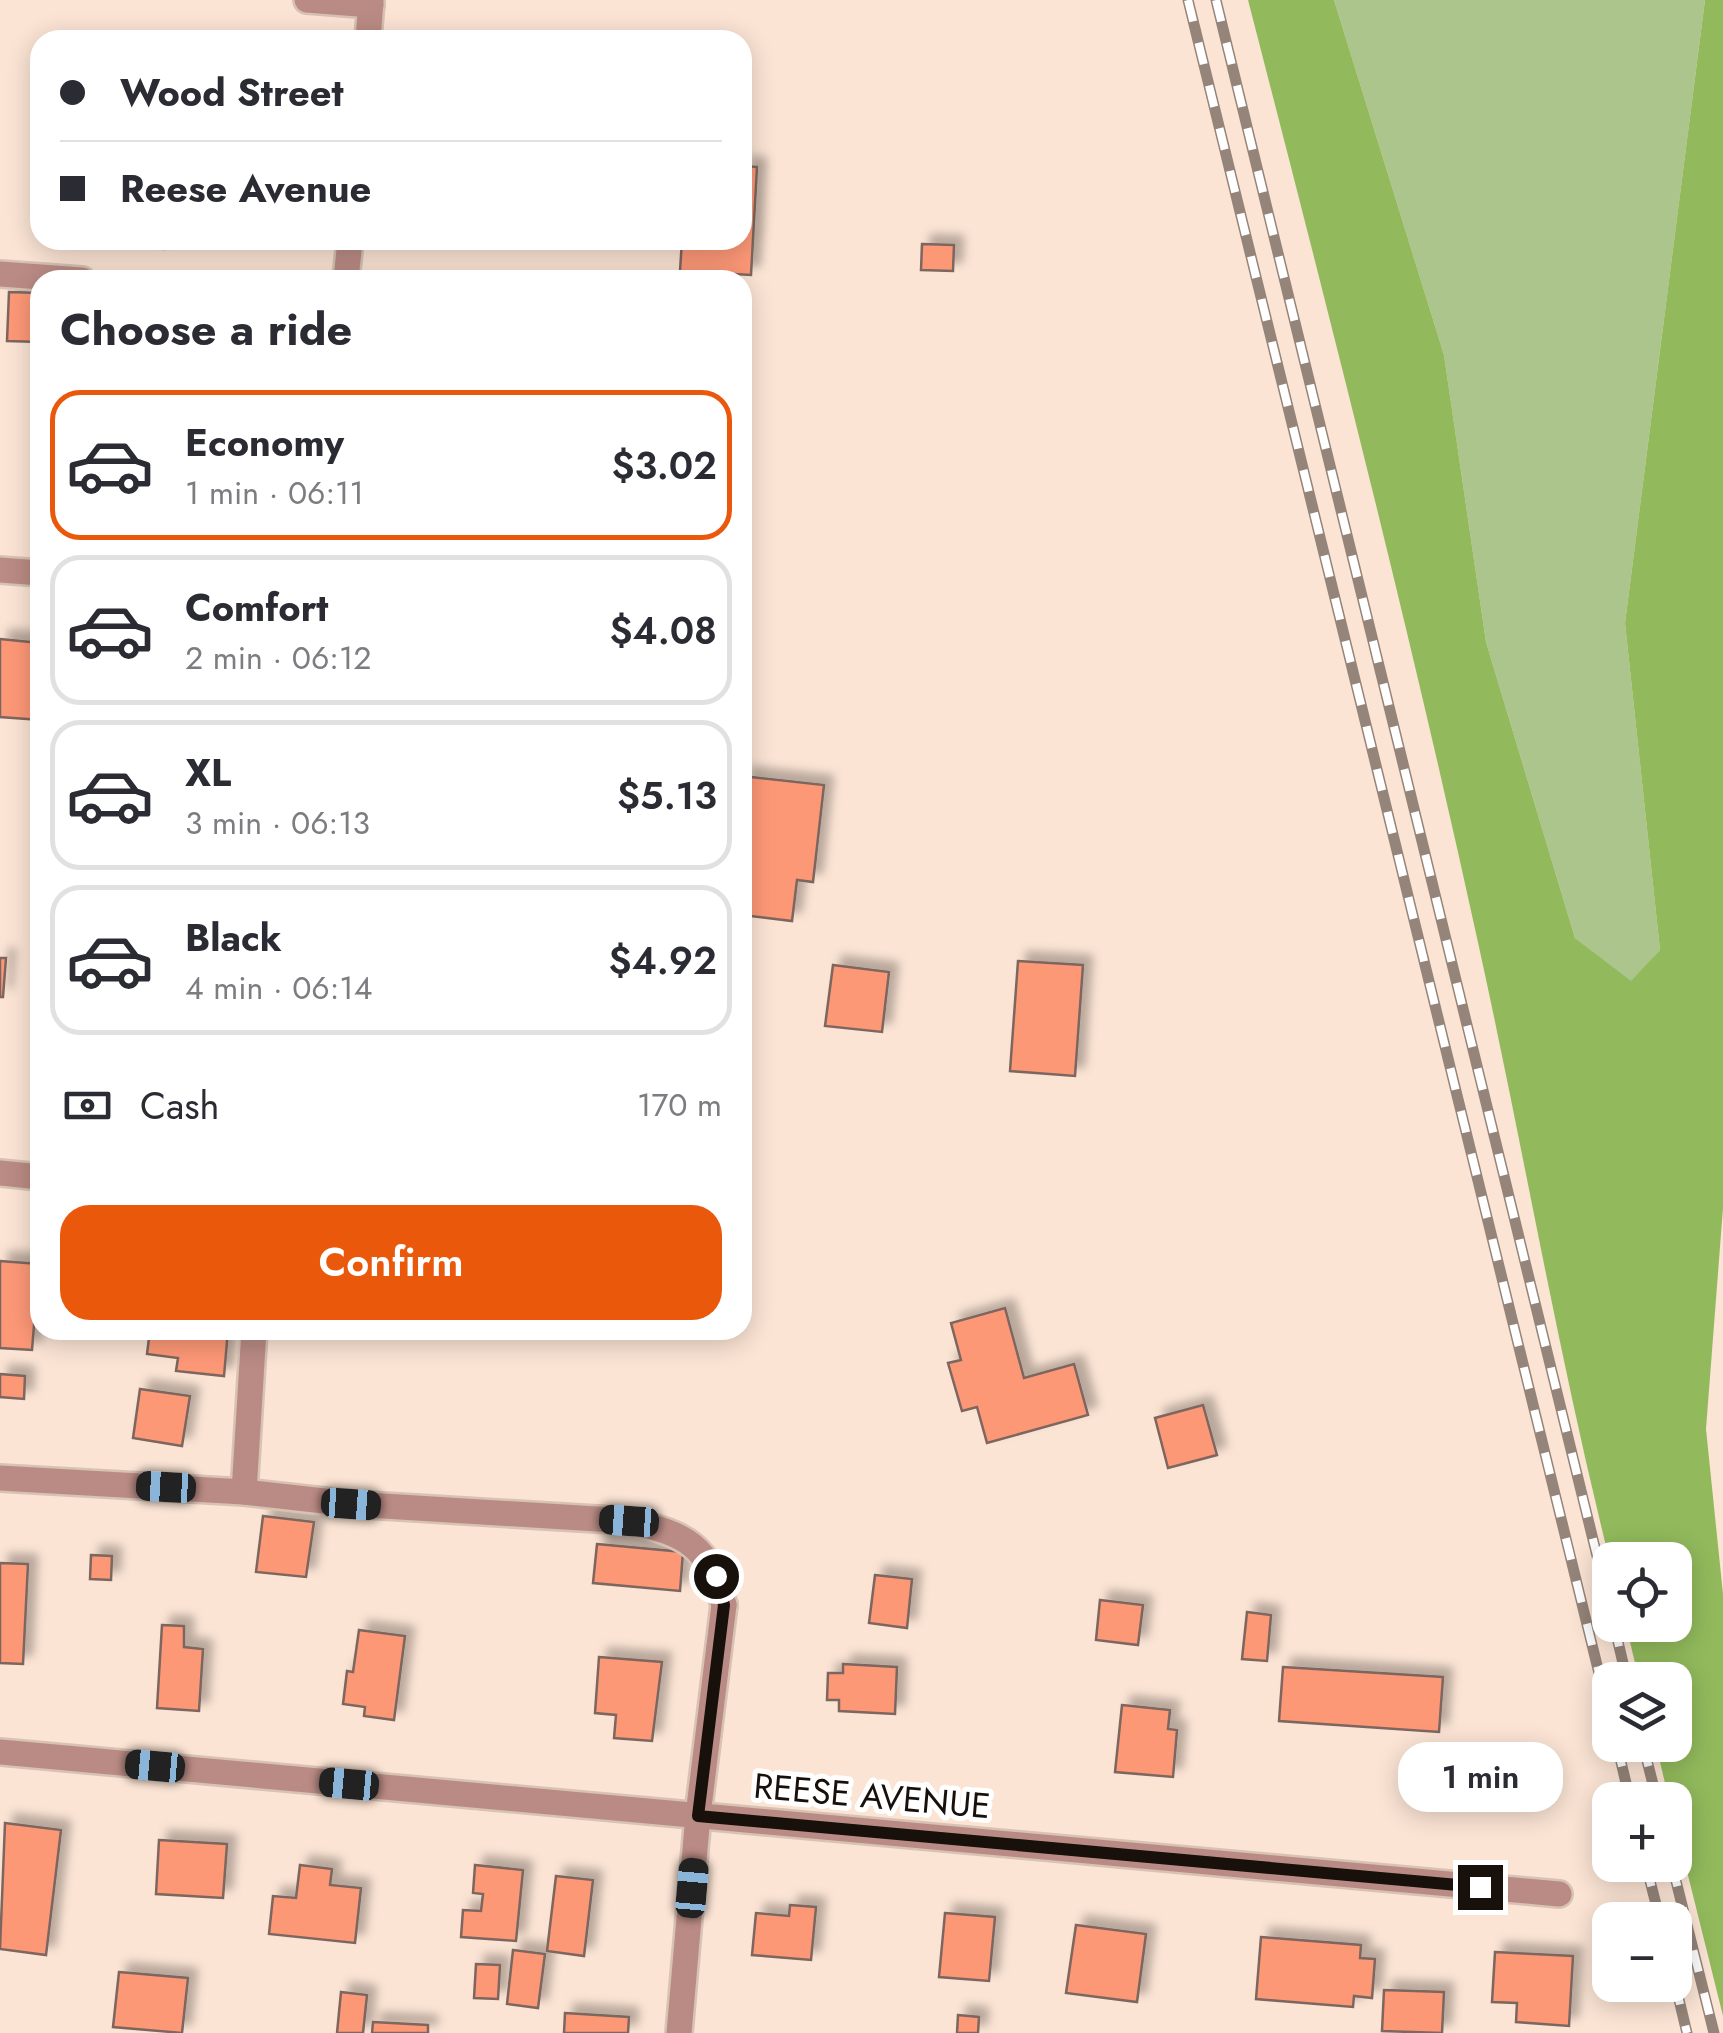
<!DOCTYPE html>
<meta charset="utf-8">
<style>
:root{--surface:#fff;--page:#f2f2f3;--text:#2b2b33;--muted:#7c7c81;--line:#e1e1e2;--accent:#ea580c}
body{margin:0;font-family:Jost,sans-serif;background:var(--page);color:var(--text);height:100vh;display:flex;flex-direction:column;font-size:38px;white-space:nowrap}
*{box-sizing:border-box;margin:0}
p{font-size:32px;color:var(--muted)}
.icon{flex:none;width:55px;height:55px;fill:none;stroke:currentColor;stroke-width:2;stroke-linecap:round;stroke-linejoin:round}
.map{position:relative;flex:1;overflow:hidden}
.panel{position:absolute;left:30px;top:270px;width:722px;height:1070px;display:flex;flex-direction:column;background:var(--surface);border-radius:30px;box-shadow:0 5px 25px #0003}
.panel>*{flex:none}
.guide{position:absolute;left:30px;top:30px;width:722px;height:220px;border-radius:30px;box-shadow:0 5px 25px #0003;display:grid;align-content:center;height:220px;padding:0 30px;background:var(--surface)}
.tools{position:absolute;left:1592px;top:1542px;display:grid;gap:20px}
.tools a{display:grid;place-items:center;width:100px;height:100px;border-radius:20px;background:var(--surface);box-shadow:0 5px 25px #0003;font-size:50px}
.end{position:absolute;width:45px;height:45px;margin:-22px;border:12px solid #17100b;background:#fff;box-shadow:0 0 0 5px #fff}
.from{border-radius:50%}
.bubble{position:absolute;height:70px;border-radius:30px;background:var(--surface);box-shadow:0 5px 25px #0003;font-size:32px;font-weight:600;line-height:70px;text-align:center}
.car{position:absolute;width:30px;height:60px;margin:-30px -15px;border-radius:12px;box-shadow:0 0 8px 2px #0007;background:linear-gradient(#222 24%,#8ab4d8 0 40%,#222 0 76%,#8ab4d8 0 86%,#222 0)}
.guide b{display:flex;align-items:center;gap:35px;height:95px;font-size:38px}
.guide b+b{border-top:2px solid var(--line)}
.guide i{width:25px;height:25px;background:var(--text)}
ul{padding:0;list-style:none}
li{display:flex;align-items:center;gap:30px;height:150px;margin:0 20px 15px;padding:0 10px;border:5px solid var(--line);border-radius:30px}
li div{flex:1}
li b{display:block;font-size:38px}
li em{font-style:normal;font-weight:600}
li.current{border-color:var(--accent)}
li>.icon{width:90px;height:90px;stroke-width:1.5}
h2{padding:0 30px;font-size:45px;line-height:120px}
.pay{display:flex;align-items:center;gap:25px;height:110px;padding:0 30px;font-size:38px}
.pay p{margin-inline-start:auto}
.button{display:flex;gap:20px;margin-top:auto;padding:20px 30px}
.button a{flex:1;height:115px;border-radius:30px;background:var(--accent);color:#fff;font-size:40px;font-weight:600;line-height:115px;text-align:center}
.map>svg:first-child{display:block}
.green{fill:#abc58c}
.forest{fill:#92ba5c}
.building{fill:#fd9877;stroke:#7d665e;stroke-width:2.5;filter:url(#shadow)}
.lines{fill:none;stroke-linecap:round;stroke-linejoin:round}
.lane-casing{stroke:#d7c2b4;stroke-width:30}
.street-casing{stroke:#d7c2b4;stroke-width:30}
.lane{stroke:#ba8b84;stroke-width:25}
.street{stroke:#ba8b84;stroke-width:25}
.rail-casing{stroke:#948479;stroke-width:11}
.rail{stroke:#fff;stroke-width:8;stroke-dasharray:22;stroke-linecap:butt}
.route{stroke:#17100b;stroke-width:12}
.labels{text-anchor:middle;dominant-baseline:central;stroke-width:10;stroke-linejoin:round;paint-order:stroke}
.street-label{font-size:35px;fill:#17100b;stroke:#fff}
</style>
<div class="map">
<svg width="1723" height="2033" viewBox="0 0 1723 2033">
<defs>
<filter id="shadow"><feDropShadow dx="9" dy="-9" stdDeviation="5" flood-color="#0004"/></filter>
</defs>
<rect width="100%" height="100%" fill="#fbe4d4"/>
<!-- green -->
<path class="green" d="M1334,0H1705L1625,623L1660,950L1631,982L1575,938L1486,642L1444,355Z"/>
<!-- forest -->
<path class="forest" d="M1248,0H1334L1444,355L1486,642L1575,938L1631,981L1660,950L1625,623L1705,0H1723V1208L1706,1429L1723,1594V2016L1675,1823V1800H1669L1656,1745H1675V1680H1639L1626,1625H1675V1560L1610,1562C1559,1359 1524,1152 1479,947C1410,630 1329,314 1248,0Z"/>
<!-- building -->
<g class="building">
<path d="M742,166L757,167L751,275L680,271L682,240H742Z"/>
<path d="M74,240H132L131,247Z"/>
<path d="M138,240H164V249L137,247Z"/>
<path d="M922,244L954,245L953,271L921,270Z"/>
<path d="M9,292L40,293V342L7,341Z"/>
<path d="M0,639L40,643V720L0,717Z"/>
<path d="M742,776L824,785L813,882L797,880L792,921L742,915Z"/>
<path d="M0,958H6L3,997H0Z"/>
<path d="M1018,961L1083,965L1075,1076L1010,1071Z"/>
<path d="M833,965L889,972L882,1032L825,1026Z"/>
<path d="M0,1261L39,1264L32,1350L0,1348Z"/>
<path d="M1005,1308L1024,1378L1074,1364L1088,1415L987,1443L977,1407L962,1411L948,1363L961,1360L951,1323Z"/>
<path d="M150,1330H228L224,1376L176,1371L178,1358L147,1354Z"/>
<path d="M0,1374L25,1376L24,1399L0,1397Z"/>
<path d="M140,1389L190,1396L182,1446L133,1438Z"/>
<path d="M1203,1405L1217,1455L1168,1468L1155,1418Z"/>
<path d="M263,1516L314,1522L306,1577L256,1572Z"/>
<path d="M597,1544L683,1552L680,1591L593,1583Z"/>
<path d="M91,1555L112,1556L111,1580L90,1579Z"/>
<path d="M0,1563L28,1564L23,1664L0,1663Z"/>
<path d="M875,1575L912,1579L907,1628L869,1623Z"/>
<path d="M1100,1600L1143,1605L1138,1645L1096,1640Z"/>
<path d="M1247,1612L1271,1615L1267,1661L1242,1659Z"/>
<path d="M162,1625L184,1626V1647L203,1649L199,1711L157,1708Z"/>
<path d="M359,1630L405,1636L394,1720L364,1716L365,1707L343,1704L347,1671L353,1672Z"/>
<path d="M599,1657L662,1662L652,1741L614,1738L616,1715L595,1713Z"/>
<path d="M843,1664L897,1667L895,1714L839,1711V1700H827L828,1673H843Z"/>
<path d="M1283,1667L1443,1677L1439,1732L1279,1721Z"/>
<path d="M1122,1705L1170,1710L1168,1729L1177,1730L1173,1777L1115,1772Z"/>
<path d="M5,1823L61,1830L46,1955L0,1949Z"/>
<path d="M159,1840L227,1844L223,1898L156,1894Z"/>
<path d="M300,1865L332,1869L330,1885L361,1888L355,1943L269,1934L273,1896L296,1898Z"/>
<path d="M475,1865L523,1870L516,1941L461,1937L463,1910L481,1911L483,1894L473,1893Z"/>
<path d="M556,1876L593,1880L584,1956L547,1951Z"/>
<path d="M790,1905L816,1907L811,1960L752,1955L756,1913L789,1916Z"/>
<path d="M945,1913L995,1917L989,1981L939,1977Z"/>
<path d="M1076,1925L1146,1934L1137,2002L1066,1993Z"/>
<path d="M1261,1937L1361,1945L1360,1958L1375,1959L1372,1998L1354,1996L1353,2007L1256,1999Z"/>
<path d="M513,1950L545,1954L538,2008L507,2004Z"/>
<path d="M1495,1952L1573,1956L1569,2026L1516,2022L1517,2003L1492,2002Z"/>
<path d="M476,1964L500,1965L498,1999L474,1998Z"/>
<path d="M119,1972L188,1978L182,2033L113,2027Z"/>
<path d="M1384,1990L1444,1992L1442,2033L1382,2031Z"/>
<path d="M341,1992L367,1995L363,2033H337Z"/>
<path d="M565,2013L629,2017L628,2033H564Z"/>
<path d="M958,2015L979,2017L978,2033H957Z"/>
<path d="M373,2022L428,2025V2033H372Z"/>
</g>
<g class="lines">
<defs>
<g id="lane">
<path d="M368,40L371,0"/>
<path d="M0,274L82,280"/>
<path d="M346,280L350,240"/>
<path d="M254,1330L244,1492L351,1504L629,1521C688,1535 708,1545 724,1605"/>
<path d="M0,1478L244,1492"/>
</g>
<g id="street">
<path d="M307,0L371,5"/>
<path d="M0,570L40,573"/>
<path d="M0,1173L40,1177"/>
<path d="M0,1752L1559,1894"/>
<path d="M679,2033L698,1815L724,1605"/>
</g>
</defs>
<!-- lane casing -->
<use href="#lane" class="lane-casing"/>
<!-- street casing -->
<use href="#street" class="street-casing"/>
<!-- lane -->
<use href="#lane" class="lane"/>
<!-- street -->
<use href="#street" class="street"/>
<defs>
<g id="rail">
<path d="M1188,0L1610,1718"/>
<path d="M1216,0L1610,1609"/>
<path d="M1614,1625L1627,1680"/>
<path d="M1617,1745L1630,1800"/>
<path d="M1643,1745L1657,1800"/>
<path d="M1646,1865L1660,1920"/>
<path d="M1672,1865L1714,2033"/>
<path d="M1675,1983L1687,2033"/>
</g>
</defs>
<!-- rail casing -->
<use href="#rail" class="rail-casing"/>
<!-- rail -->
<use href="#rail" class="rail"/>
</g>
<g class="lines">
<!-- route -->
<path class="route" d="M716,1576L724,1605L698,1816L1480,1887"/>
</g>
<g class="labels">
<!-- street labels -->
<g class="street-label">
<text transform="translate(872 1796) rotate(5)">REESE AVENUE</text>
</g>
</g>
</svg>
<div class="tools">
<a><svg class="icon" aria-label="locate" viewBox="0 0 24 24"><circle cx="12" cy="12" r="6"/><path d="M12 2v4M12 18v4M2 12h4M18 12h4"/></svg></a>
<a><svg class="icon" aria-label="layers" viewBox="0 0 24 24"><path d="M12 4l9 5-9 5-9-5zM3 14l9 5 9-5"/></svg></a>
<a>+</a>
<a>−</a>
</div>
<i class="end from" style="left:716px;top:1576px"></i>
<i class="end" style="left:1480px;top:1887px"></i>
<div class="bubble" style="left:1398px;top:1742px;width:165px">1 min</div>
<i class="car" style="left:166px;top:1487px;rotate:273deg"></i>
<i class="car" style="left:351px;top:1504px;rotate:94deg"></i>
<i class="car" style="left:629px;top:1521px;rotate:274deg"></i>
<i class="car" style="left:155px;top:1766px;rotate:275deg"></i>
<i class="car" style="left:349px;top:1784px;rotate:275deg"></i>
<i class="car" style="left:692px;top:1888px;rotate:5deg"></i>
<div class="guide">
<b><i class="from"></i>Wood Street</b>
<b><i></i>Reese Avenue</b>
</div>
<section class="panel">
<h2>Choose a ride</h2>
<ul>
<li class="current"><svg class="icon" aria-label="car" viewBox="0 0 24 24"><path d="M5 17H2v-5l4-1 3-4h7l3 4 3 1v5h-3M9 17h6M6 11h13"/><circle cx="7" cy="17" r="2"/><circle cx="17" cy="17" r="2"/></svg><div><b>Economy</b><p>1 min · 06:11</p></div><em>$3.02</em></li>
<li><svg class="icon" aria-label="car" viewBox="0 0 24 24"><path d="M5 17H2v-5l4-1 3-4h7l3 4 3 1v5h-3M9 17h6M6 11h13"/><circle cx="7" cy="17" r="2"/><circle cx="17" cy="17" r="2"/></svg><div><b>Comfort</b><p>2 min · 06:12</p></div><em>$4.08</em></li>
<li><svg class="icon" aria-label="car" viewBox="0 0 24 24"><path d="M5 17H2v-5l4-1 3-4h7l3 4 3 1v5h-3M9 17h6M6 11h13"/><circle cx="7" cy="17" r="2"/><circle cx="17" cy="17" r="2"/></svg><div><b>XL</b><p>3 min · 06:13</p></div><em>$5.13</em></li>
<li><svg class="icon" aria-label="car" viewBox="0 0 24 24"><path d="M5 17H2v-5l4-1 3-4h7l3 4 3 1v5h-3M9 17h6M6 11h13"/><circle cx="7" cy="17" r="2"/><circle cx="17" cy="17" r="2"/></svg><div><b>Black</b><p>4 min · 06:14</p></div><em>$4.92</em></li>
</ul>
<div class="pay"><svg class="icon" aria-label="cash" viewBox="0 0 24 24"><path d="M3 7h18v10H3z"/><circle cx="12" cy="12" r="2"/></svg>Cash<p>170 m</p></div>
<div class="button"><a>Confirm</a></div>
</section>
</div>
